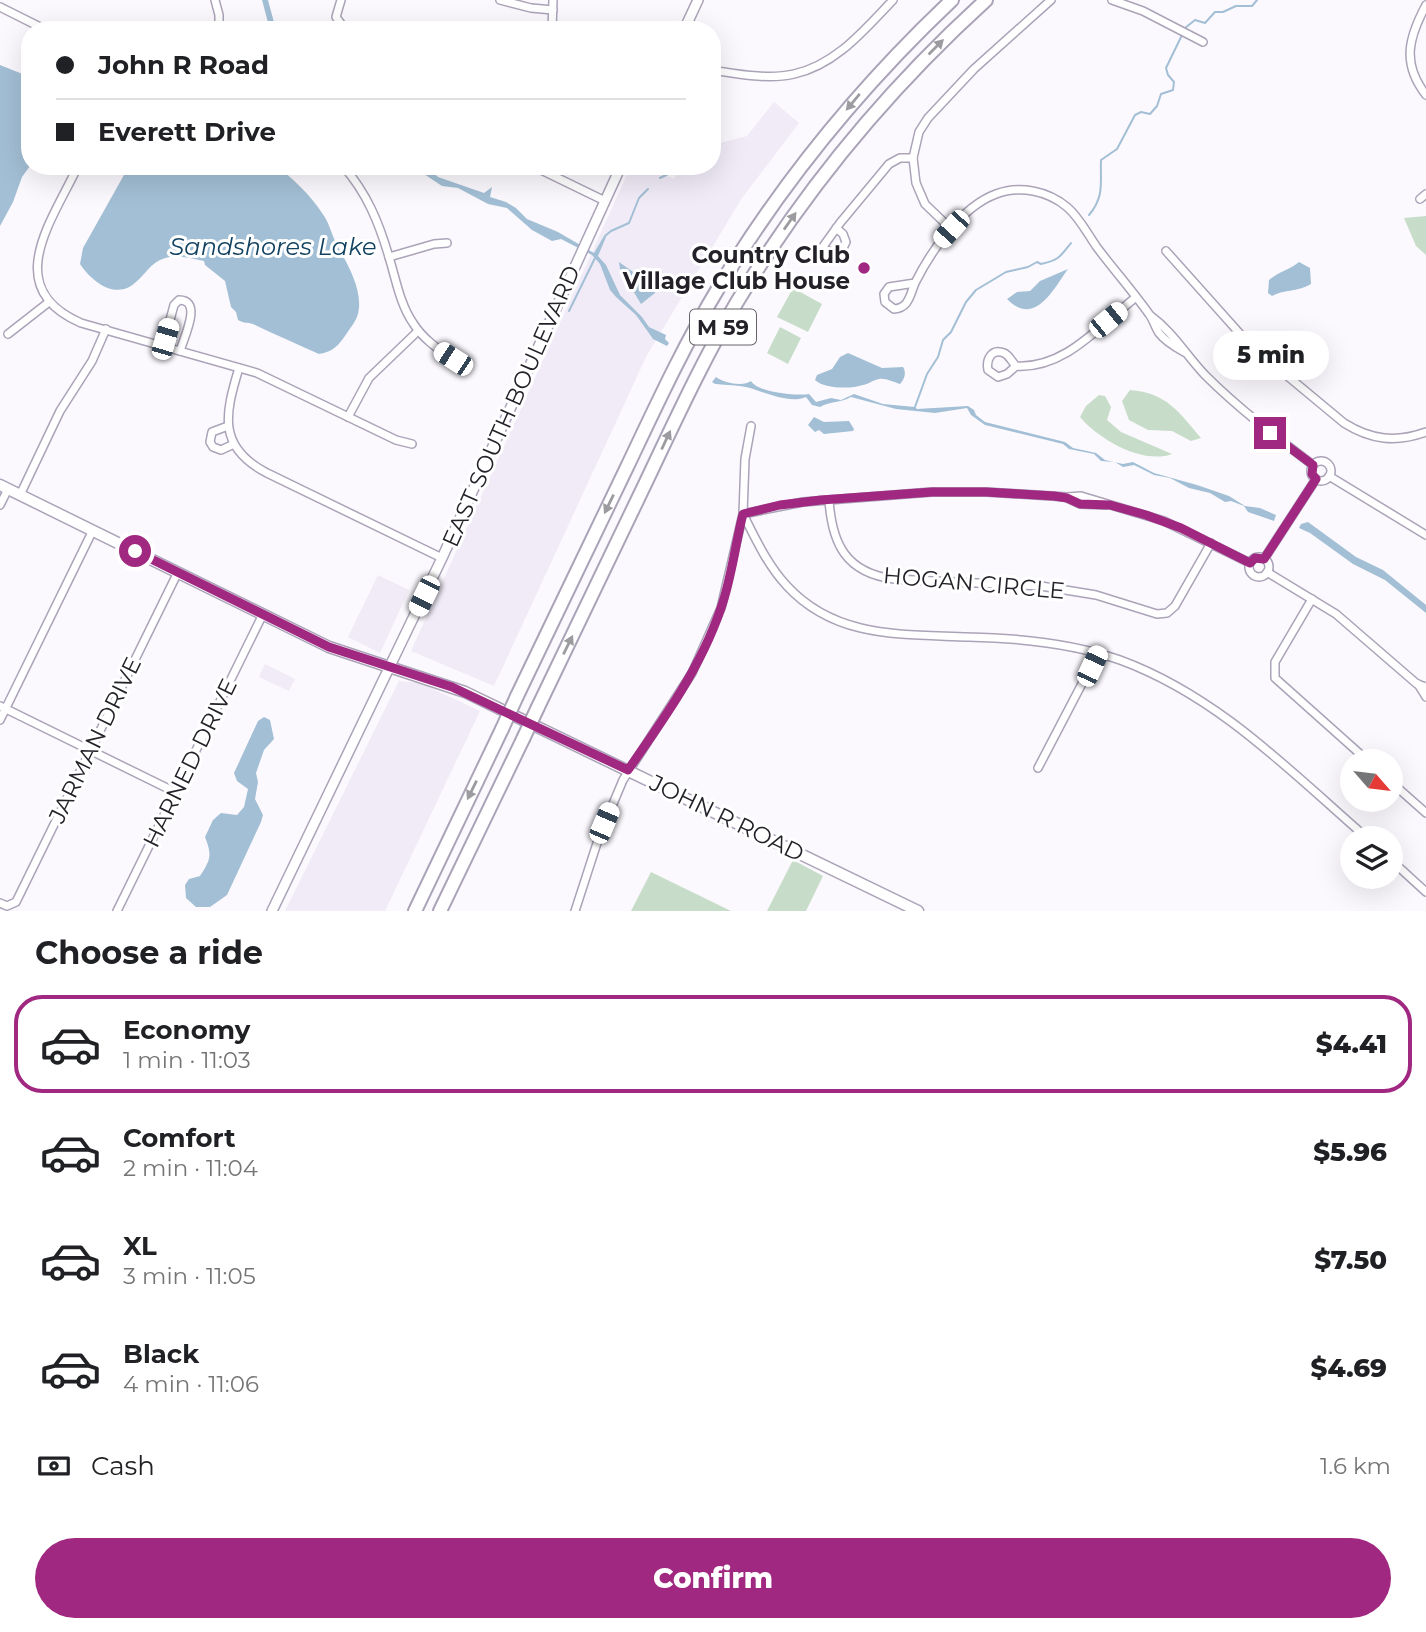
<!DOCTYPE html>
<meta charset="utf-8">
<style>
:root{--surface:#fff;--page:#f2f2f2;--text:#202124;--muted:#757577;--line:#e0e0e0;--accent:#a02880}
body{margin:0;font-family:Montserrat,sans-serif;background:var(--page);color:var(--text);height:100vh;display:flex;flex-direction:column;font-size:26px;white-space:nowrap}
*{box-sizing:border-box;margin:0}
p{font-size:23px;color:var(--muted)}
.icon{flex:none;width:38px;height:38px;fill:none;stroke:currentColor;stroke-width:2;stroke-linecap:round;stroke-linejoin:round}
.map{position:relative;height:911px;overflow:hidden}
.details{display:flex;flex-direction:column;background:var(--surface);flex:1}
.details>*{flex:none}
.hud{position:absolute;left:21px;top:21px;width:700px;height:154px;border-radius:28px;box-shadow:0 7px 28px #0002;display:grid;align-content:center;height:154px;padding:0 35px;background:var(--surface)}
.needle{width:46px;rotate:118deg}
.buttons{position:absolute;left:1340px;top:749px;display:grid;gap:14px}
.buttons a{display:grid;place-items:center;width:63px;height:63px;border-radius:50%;background:var(--surface);box-shadow:0 7px 28px #0002;font-size:35px}
.end{position:absolute;width:32px;height:32px;margin:-16px;border:9px solid #a02880;background:#fff;box-shadow:0 0 0 4px #fff}
.from{border-radius:50%}
.bubble{position:absolute;height:49px;border-radius:24px;background:var(--surface);box-shadow:0 7px 28px #0002;font-size:23px;font-weight:800;line-height:49px;text-align:center}
.car{position:absolute;width:21px;height:42px;margin:-21px -10px;border-radius:9px;box-shadow:0 0 5px 2px #0007;background:linear-gradient(#fff 24%,#345 0 40%,#fff 0 76%,#345 0 86%,#fff 0)}
.hud b{display:flex;align-items:center;gap:24px;height:66px;font-size:26px}
.hud b+b{border-top:2px solid var(--line)}
.hud i{width:18px;height:18px;background:var(--text)}
ul{padding:0;list-style:none}
li{display:flex;align-items:center;gap:21px;height:98px;margin:0 14px 10px;padding:0 21px;border:4px solid transparent;border-radius:28px}
li div{flex:1}
li b{display:block;font-size:26px}
li em{font-style:normal;font-weight:800}
li.on{border-color:var(--accent)}
li>.icon{width:63px;height:63px;stroke-width:1.5}
h2{padding:0 35px;font-size:32px;line-height:84px}
.pay{display:flex;align-items:center;gap:18px;height:77px;padding:0 35px;font-size:26px}
.pay p{margin-inline-start:auto}
.action{display:flex;gap:14px;margin-top:auto;padding:14px 35px}
.action a{flex:1;height:80px;border-radius:42px;background:var(--accent);color:#fff;font-size:28px;font-weight:800;line-height:80px;text-align:center}
.map>svg:first-child{display:block}
.built{fill:#f0ebf7}
.green{fill:#c7ddc9}
.water{fill:#a3bfd5}
.lines{fill:none;stroke-linecap:round;stroke-linejoin:round}
.stream{stroke:#a3bfd5;stroke-width:2}
.minor-casing{stroke:#aba3b8;stroke-width:10}
.tertiary-casing{stroke:#aba3b8;stroke-width:12}
.secondary-casing{stroke:#aba3b8;stroke-width:13}
.motorway-casing{stroke:#aba3b8;stroke-width:16}
.minor{stroke:#fff;stroke-width:7}
.tertiary{stroke:#fff;stroke-width:9}
.secondary{stroke:#fff;stroke-width:10}
.motorway{stroke:#fff;stroke-width:12}
.motorway-bridge-casing{stroke:#aba3b8;stroke-width:16;stroke-linecap:butt}
.motorway-bridge{stroke:#fff;stroke-width:12}
.oneway{fill:#9c9b9f}
.route{stroke:#a02880;stroke-width:9}
.poi-dot{fill:#a02880;stroke:#fff;stroke-width:2.5}
.labels{text-anchor:middle;dominant-baseline:central;stroke-width:6;stroke-linejoin:round;paint-order:stroke}
.shield{fill:#fff;stroke:#666469;stroke-width:2}
.shield-label{font-size:21px;font-weight:bold;fill:#242129}
.poi-label{font-size:23px;font-weight:bold;fill:#242129;stroke:#fff;text-anchor:end}
.street-label{font-size:23px;fill:#242129;stroke:#fff}
.water-label{font-size:24px;font-style:italic;fill:#124261;stroke:#fff}
</style>
<div class="map">
<svg width="1426" height="911" viewBox="0 0 1426 911">
<rect width="100%" height="100%" fill="#fbf9fe"/>
<!-- built -->
<g class="built">
<path d="M774,102L799,123L742,198L647,355L494,686L411,651L631,166H645L674,179L683,166H712V145L747,136Z"/>
<path d="M378,575L409,590L380,653L348,637Z"/>
<path d="M265,664L295,679L289,691L259,677Z"/>
<path d="M399,681L420,683L480,711L385,911H285Z"/>
</g>
<!-- green -->
<g class="green">
<path d="M1426,216V255L1416,246L1404,218Z"/>
<path d="M793,288L822,304L808,332L777,317Z"/>
<path d="M780,327L801,338L788,364L767,353Z"/>
<path d="M1130,390C1167,393 1179,412 1201,438L1191,441L1172,431L1148,430L1129,420L1122,401Z"/>
<path d="M1099,395L1105,396L1111,407L1107,420L1121,432L1172,454C1143,465 1098,439 1080,417L1086,406Z"/>
<path d="M793,860L823,876L806,911H767Z"/>
<path d="M651,872L731,911H631Z"/>
</g>
<!-- water -->
<g class="water">
<path d="M262,0H268L276,30H270Z"/>
<path d="M0,65L30,77V166L22,177L13,202L0,226Z"/>
<path d="M129,166H276C293,178 311,196 322,213C329,222 331,233 336,243C346,262 364,290 358,314C356,321 351,327 347,333C339,345 333,352 319,354C297,344 274,334 253,324C247,322 245,324 238,320L236,312L231,307L225,281L205,265L204,261C189,258 174,253 160,260C148,266 142,279 131,286C111,298 90,279 80,264L83,248Z"/>
<path d="M412,166H425L438,177L484,193L492,187L490,197L506,202L516,208L527,219L558,232L594,253L604,236L606,237L598,256L606,265L620,295L642,317L649,327L666,335L665,339L669,343L667,346L653,339L636,315L616,297L610,290L600,264L592,255L561,239L552,241L532,230L507,208L488,204L458,188L442,186Z"/>
<path d="M619,262L653,286L655,293L641,304L620,269Z"/>
<path d="M1299,262L1310,268L1311,284C1298,292 1285,289 1272,296L1268,293L1269,280C1278,272 1289,270 1299,262Z"/>
<path d="M1068,269C1054,288 1035,328 1007,299L1017,292L1030,291L1040,281Z"/>
<path d="M848,353L882,368L903,367C907,373 904,380 900,384C893,382 886,378 879,379C873,380 869,384 863,385C851,389 824,389 815,380L817,375L832,369L840,357Z"/>
<path d="M716,377C724,383 743,387 751,381C758,393 798,396 809,394L816,402L831,398L841,400L854,394L883,404L915,407L917,409L968,406L974,410L976,415L985,422L1065,442L1073,448L1096,453L1105,460L1123,464L1133,462L1154,473L1197,485L1229,496L1245,506L1260,508L1276,515L1274,521L1248,512L1244,506L1231,501L1225,502L1210,493L1189,488L1170,478L1154,475L1134,465L1123,467L1115,462L1101,461L1094,454L1069,449L1063,444L985,425L971,415L967,408L935,413L896,409L851,397C840,403 831,401 820,407L812,405L806,397C790,404 766,393 750,388C739,385 726,385 715,384L712,382Z"/>
<path d="M814,417L824,422L849,421L854,429L853,431L824,434L819,430L815,432L808,425Z"/>
<path d="M1308,522L1356,557L1383,570L1426,605V613L1385,580L1353,564L1310,533L1299,528L1301,524Z"/>
<path d="M264,717L270,720L274,739L264,750L256,773L258,782L255,799L263,815L261,822L227,895L210,907H196L186,898L185,885L189,879L200,876C211,859 212,855 205,837L213,820L221,813L237,815L244,807L248,789L237,781L234,773L258,721Z"/>
</g>
<g class="lines">
<!-- stream -->
<g class="stream">
<path d="M1185,28L1195,20L1205,23L1215,12H1223L1236,6H1252L1257,0"/>
<path d="M660,178L676,170L679,166"/>
<path d="M1089,215C1105,196 1100,182 1101,160L1117,149L1135,115L1141,112L1150,114L1157,106L1161,94L1173,90L1174,82L1168,75L1166,68L1182,35"/>
<path d="M605,236L611,231L629,223L639,198L648,189"/>
<path d="M569,311L595,258"/>
<path d="M915,407L927,374L938,357L943,340L951,332L966,302L976,290L1006,272L1028,267L1037,262L1041,264C1059,260 1060,257 1071,243"/>
</g>
<defs>
<g id="minor">
<path d="M215,0L219,15V30"/>
<path d="M341,0L336,17L342,25L351,30"/>
<path d="M500,0L531,8L553,10"/>
<path d="M1112,0L1143,11L1203,42"/>
<path d="M1426,5C1409,37 1401,63 1426,95"/>
<path d="M0,7L46,30"/>
<path d="M552,30L553,0"/>
<path d="M712,70C738,74 768,80 794,74C836,65 865,29 893,0"/>
<path d="M78,166C52,221 0,288 81,323L257,373L396,440L412,444"/>
<path d="M343,166C367,193 379,223 389,257C396,280 400,304 413,323C423,339 438,349 453,359"/>
<path d="M533,166L605,201"/>
<path d="M1420,199L1426,194"/>
<path d="M836,228L843,234L846,242L842,250L833,253L822,248L840,223L889,164L900,158H913"/>
<path d="M951,229L925,204L916,183L913,158L919,132L928,118L974,69L1051,0"/>
<path d="M1166,251L1250,345L1344,423C1371,440 1396,443 1426,432"/>
<path d="M389,257L434,244L447,243"/>
<path d="M915,283C910,295 909,308 894,309L885,302L884,294L889,287L915,283C931,251 961,207 996,194C1020,185 1048,191 1067,207C1079,217 1087,233 1096,246C1113,269 1132,290 1149,314C1153,319 1155,327 1159,333C1165,341 1175,347 1184,352"/>
<path d="M1151,316C1173,332 1186,355 1205,375C1238,408 1276,437 1313,465"/>
<path d="M8,334L49,302"/>
<path d="M163,346L174,305L179,300C203,300 184,337 180,351"/>
<path d="M1016,366L1007,374L998,377L988,370C986,360 991,348 1004,353C1009,355 1012,362 1016,366C1065,369 1099,326 1135,298"/>
<path d="M239,368C225,414 217,447 267,473L442,558"/>
<path d="M348,417L369,378L418,331"/>
<path d="M228,426L212,432L210,442L213,447L221,450L234,444"/>
<circle cx="1321" cy="471" r="10"/>
<path d="M1329,476L1426,535"/>
<path d="M20,495L60,411L92,361L106,329"/>
<path d="M1067,498L1080,504L1106,505"/>
<path d="M829,500C832,544 846,573 894,579L1041,586L1096,595L1157,614L1167,613L1175,606L1211,543"/>
<path d="M0,505L8,489"/>
<circle cx="1259" cy="567" r="10"/>
<path d="M1264,559L1316,479"/>
<path d="M1250,563L1164,521L1081,496L1067,497L986,492H932L803,502L743,514C755,538 768,566 787,586C836,639 902,634 969,637C1019,638 1072,643 1120,660C1218,696 1290,771 1367,838"/>
<path d="M1267,572L1336,614L1417,684L1426,687"/>
<path d="M1312,599L1275,662V678L1368,761"/>
<path d="M1418,684L1426,697"/>
<path d="M0,706L175,792"/>
<path d="M0,720L93,530"/>
<path d="M1038,768L1098,653"/>
<path d="M1391,782L1426,813"/>
<path d="M1391,860L1426,892"/>
<path d="M0,903L7,906L16,902L178,572"/>
<path d="M117,911L263,614"/>
<path d="M575,911L599,837L623,780L692,673L721,608L743,514L745,459L751,426"/>
</g>
<g id="tertiary">
<path d="M684,30L698,0"/>
<path d="M272,911L442,558L621,166"/>
</g>
<path id="secondary" d="M0,485L329,647L465,692L918,911"/>
<g id="motorway">
<path d="M517,696C554,620 590,543 627,467C656,406 684,345 719,287C783,181 862,85 952,0"/>
<path d="M538,707C574,632 610,557 646,482C675,421 703,360 737,302C805,189 889,88 986,0"/>
<path d="M415,911L502,729"/>
<path d="M440,911L523,739"/>
</g>
</defs>
<!-- minor casing -->
<use href="#minor" class="minor-casing"/>
<!-- tertiary casing -->
<use href="#tertiary" class="tertiary-casing"/>
<!-- secondary casing -->
<use href="#secondary" class="secondary-casing"/>
<!-- motorway casing -->
<use href="#motorway" class="motorway-casing"/>
<!-- minor -->
<use href="#minor" class="minor"/>
<!-- tertiary -->
<use href="#tertiary" class="tertiary"/>
<!-- secondary -->
<use href="#secondary" class="secondary"/>
<!-- motorway -->
<use href="#motorway" class="motorway"/>
<defs>
<g id="motorway-bridge">
<path d="M502,729L517,696"/>
<path d="M523,739L538,707"/>
</g>
</defs>
<!-- motorway-bridge casing -->
<use href="#motorway-bridge" class="motorway-bridge-casing"/>
<!-- motorway-bridge -->
<use href="#motorway-bridge" class="motorway-bridge"/>
</g>
<!-- one-way arrows -->
<defs><path id="oneway-solid" d="M-6-.8H1V-3.2L6.5 0L1 3.2V.8H-6Z" transform="scale(1.75)"/></defs>
<g class="oneway">
<use href="#oneway-solid" transform="translate(936 47) rotate(-45)"/>
<use href="#oneway-solid" transform="translate(853 102) rotate(130)"/>
<use href="#oneway-solid" transform="translate(790 221) rotate(-55)"/>
<use href="#oneway-solid" transform="translate(666 440) rotate(-65)"/>
<use href="#oneway-solid" transform="translate(609 504) rotate(116)"/>
<use href="#oneway-solid" transform="translate(568 645) rotate(-64)"/>
<use href="#oneway-solid" transform="translate(472 790) rotate(116)"/>
</g>
<g class="lines">
<!-- route -->
<path class="route" d="M135,551L329,647L452,687L628,770C664,719 701,667 721,608C732,577 735,545 743,514L780,505L821,500L932,492H986L1054,496L1067,498L1080,504L1110,505L1146,515L1181,528L1250,563L1255,558L1264,559L1316,479L1312,474L1313,465L1270,433"/>
</g>
<!-- markers -->
<circle class="poi-dot" cx="864" cy="268" r="7"/>
<g class="labels">
<!-- shield labels -->
<rect class="shield" x="690" y="309.5" width="66" height="35" rx="5"/>
<g class="shield-label">
<text x="723" y="327">M 59</text>
</g>
<!-- poi labels -->
<g class="poi-label">
<text x="850" y="255">Country Club<tspan x="850" dy="26">Village Club House</tspan></text>
</g>
<!-- street labels -->
<g class="street-label">
<text transform="translate(511 406) rotate(-66)">EAST SOUTH BOULEVARD</text>
<text transform="translate(974 583) rotate(5)">HOGAN CIRCLE</text>
<text transform="translate(95 740) rotate(-64)">JARMAN DRIVE</text>
<text transform="translate(190 763) rotate(-64)">HARNED DRIVE</text>
<text transform="translate(727 818) rotate(26)">JOHN R ROAD</text>
</g>
<!-- water labels -->
<g class="water-label">
<text x="273" y="246">Sandshores Lake</text>
</g>
</g>
</svg>
<div class="buttons">
<a><svg class="needle" viewBox="-14 -14 28 28"><path d="M0-13l5 13h-10z" fill="#e53935"/><path d="M0 13l5-13h-10z" fill="#757577"/></svg></a>
<a><svg class="icon" aria-label="layers" viewBox="0 0 24 24"><path d="M12 4l9 5-9 5-9-5zM3 14l9 5 9-5"/></svg></a>
</div>
<i class="end from" style="left:135px;top:551px"></i>
<i class="end" style="left:1270px;top:433px"></i>
<div class="bubble" style="left:1213px;top:331px;width:116px">5 min</div>
<i class="car" style="left:951px;top:229px;rotate:222deg"></i>
<i class="car" style="left:1108px;top:320px;rotate:51deg"></i>
<i class="car" style="left:165px;top:339px;rotate:16deg"></i>
<i class="car" style="left:453px;top:359px;rotate:303deg"></i>
<i class="car" style="left:424px;top:596px;rotate:206deg"></i>
<i class="car" style="left:1092px;top:666px;rotate:25deg"></i>
<i class="car" style="left:604px;top:823px;rotate:23deg"></i>
<div class="hud">
<b><i class="from"></i>John R Road</b>
<b><i></i>Everett Drive</b>
</div>
</div>
<section class="details">
<h2>Choose a ride</h2>
<ul>
<li class="on"><svg class="icon" aria-label="car" viewBox="0 0 24 24"><path d="M5 17H2v-5l4-1 3-4h7l3 4 3 1v5h-3M9 17h6M6 11h13"/><circle cx="7" cy="17" r="2"/><circle cx="17" cy="17" r="2"/></svg><div><b>Economy</b><p>1 min · 11:03</p></div><em>$4.41</em></li>
<li><svg class="icon" aria-label="car" viewBox="0 0 24 24"><path d="M5 17H2v-5l4-1 3-4h7l3 4 3 1v5h-3M9 17h6M6 11h13"/><circle cx="7" cy="17" r="2"/><circle cx="17" cy="17" r="2"/></svg><div><b>Comfort</b><p>2 min · 11:04</p></div><em>$5.96</em></li>
<li><svg class="icon" aria-label="car" viewBox="0 0 24 24"><path d="M5 17H2v-5l4-1 3-4h7l3 4 3 1v5h-3M9 17h6M6 11h13"/><circle cx="7" cy="17" r="2"/><circle cx="17" cy="17" r="2"/></svg><div><b>XL</b><p>3 min · 11:05</p></div><em>$7.50</em></li>
<li><svg class="icon" aria-label="car" viewBox="0 0 24 24"><path d="M5 17H2v-5l4-1 3-4h7l3 4 3 1v5h-3M9 17h6M6 11h13"/><circle cx="7" cy="17" r="2"/><circle cx="17" cy="17" r="2"/></svg><div><b>Black</b><p>4 min · 11:06</p></div><em>$4.69</em></li>
</ul>
<div class="pay"><svg class="icon" aria-label="cash" viewBox="0 0 24 24"><path d="M3 7h18v10H3z"/><circle cx="12" cy="12" r="2"/></svg>Cash<p>1.6 km</p></div>
<div class="action"><a>Confirm</a></div>
</section>
